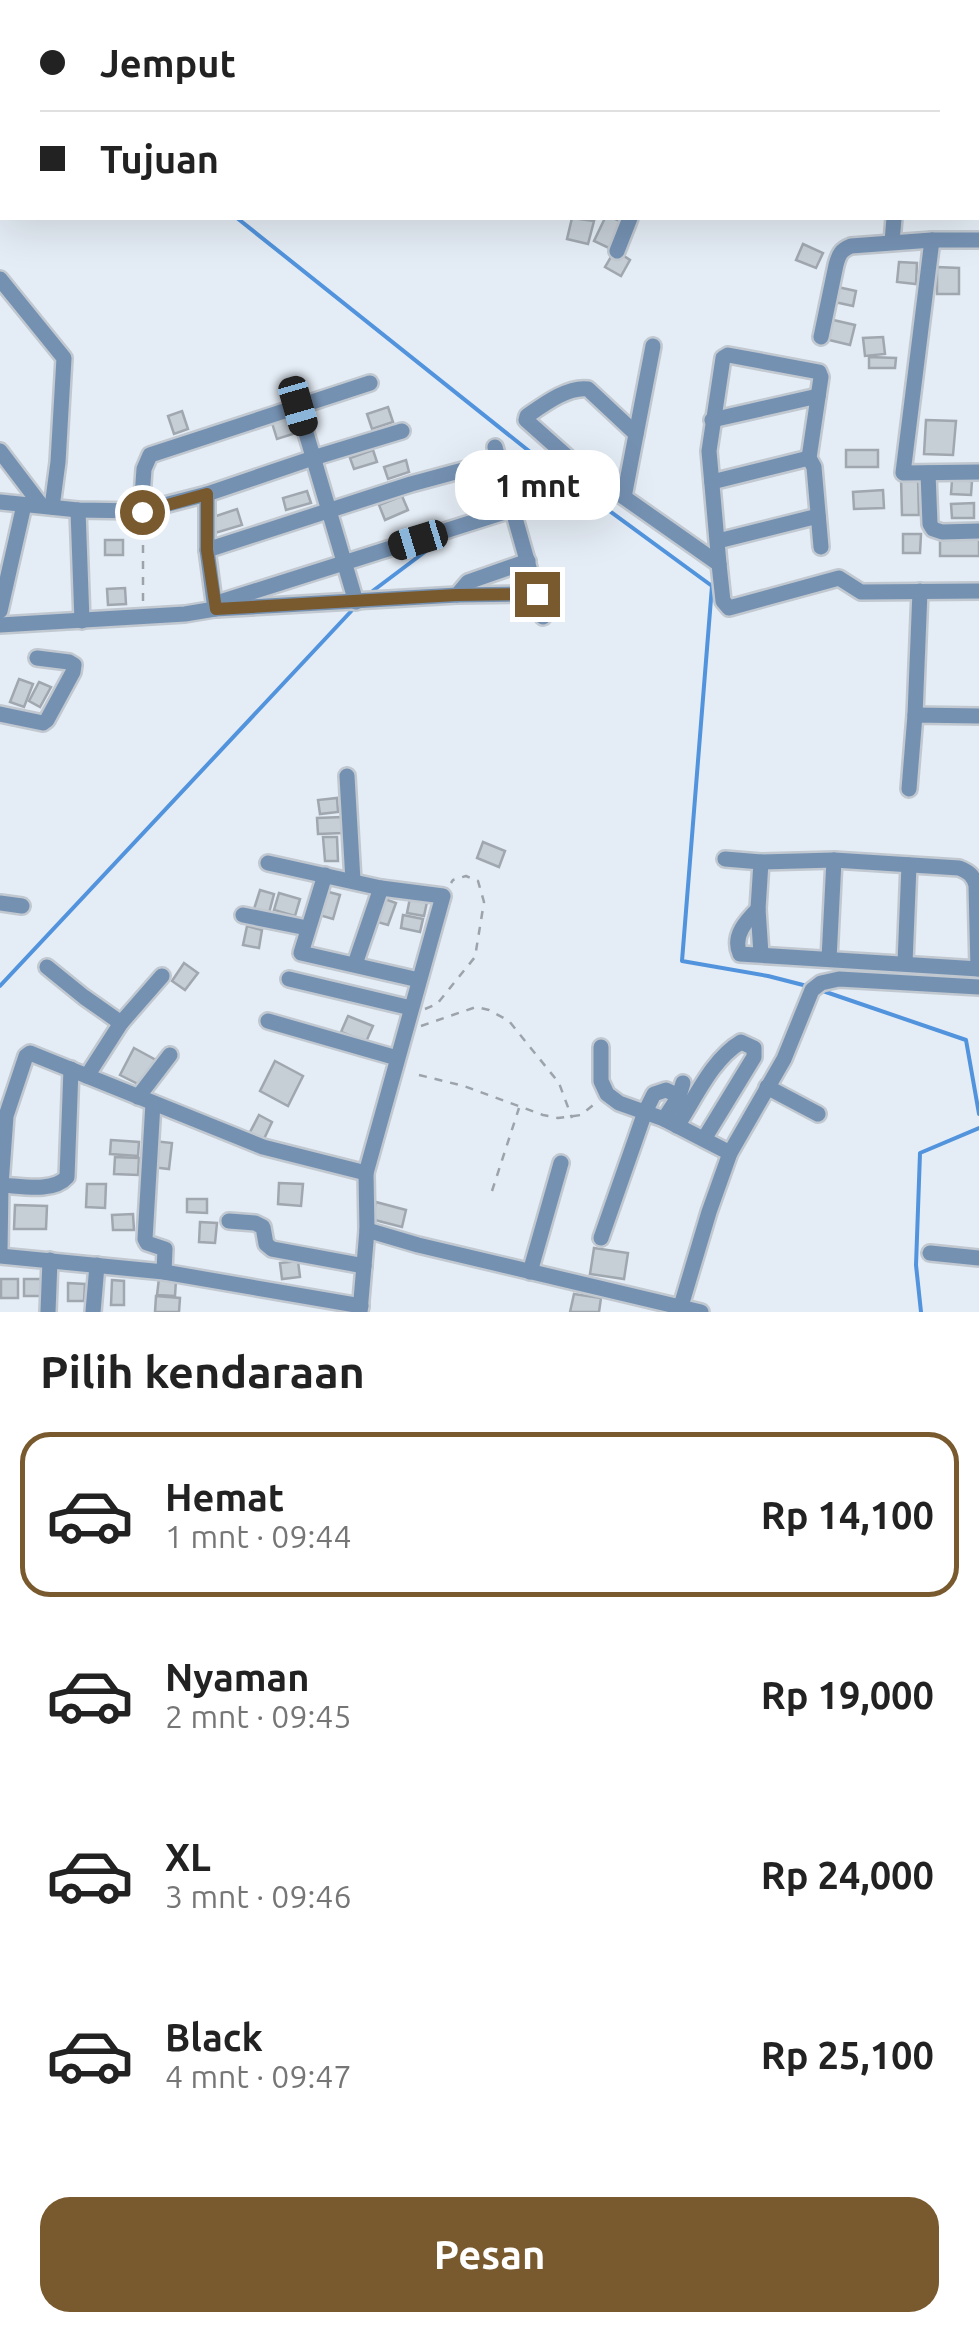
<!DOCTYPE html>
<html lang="id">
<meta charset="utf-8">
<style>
:root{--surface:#fff;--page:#f6f6f6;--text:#222;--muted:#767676;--line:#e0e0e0;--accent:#795a2f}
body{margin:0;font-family:Ubuntu,sans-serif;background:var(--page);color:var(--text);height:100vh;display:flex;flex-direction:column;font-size:38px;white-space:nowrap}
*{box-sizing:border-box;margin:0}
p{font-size:32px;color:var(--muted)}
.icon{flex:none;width:55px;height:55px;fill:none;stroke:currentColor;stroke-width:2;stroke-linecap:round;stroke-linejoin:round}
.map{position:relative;height:1312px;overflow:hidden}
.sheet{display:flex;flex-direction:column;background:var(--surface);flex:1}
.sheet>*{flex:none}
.hud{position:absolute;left:0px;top:0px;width:980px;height:220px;box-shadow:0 10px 40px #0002;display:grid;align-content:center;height:220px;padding:0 40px;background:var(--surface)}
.end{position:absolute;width:45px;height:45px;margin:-22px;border:12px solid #795a2f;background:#fff;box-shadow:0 0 0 5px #fff}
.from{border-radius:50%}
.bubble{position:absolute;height:70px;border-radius:30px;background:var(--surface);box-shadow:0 10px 40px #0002;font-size:32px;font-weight:600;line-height:70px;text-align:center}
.car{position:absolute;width:30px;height:60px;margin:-30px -15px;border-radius:12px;box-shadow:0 0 8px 2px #0007;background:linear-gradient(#222 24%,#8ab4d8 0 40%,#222 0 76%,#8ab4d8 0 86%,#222 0)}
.hud b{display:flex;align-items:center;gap:35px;height:95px;font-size:38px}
.hud b+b{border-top:2px solid var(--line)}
.hud i{width:25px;height:25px;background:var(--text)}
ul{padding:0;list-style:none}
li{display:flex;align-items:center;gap:30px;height:165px;margin:0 20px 15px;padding:0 20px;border:5px solid transparent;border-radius:30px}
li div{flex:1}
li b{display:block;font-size:38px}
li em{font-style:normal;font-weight:600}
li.active{border-color:var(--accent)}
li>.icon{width:90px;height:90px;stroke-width:1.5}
h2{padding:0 40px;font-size:45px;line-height:120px}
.cta{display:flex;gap:20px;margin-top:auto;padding:20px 40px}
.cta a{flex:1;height:115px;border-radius:30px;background:var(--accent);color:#fff;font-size:40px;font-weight:600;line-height:115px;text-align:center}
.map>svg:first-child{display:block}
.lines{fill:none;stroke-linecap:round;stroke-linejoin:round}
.stream{stroke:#5193dc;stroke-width:4}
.building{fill:#c6ced6;stroke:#a0a7af;stroke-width:2.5}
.minor-casing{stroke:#c1c8d0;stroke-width:20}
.path{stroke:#9da3aa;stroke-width:2.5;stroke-dasharray:8 8;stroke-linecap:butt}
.minor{stroke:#7591b2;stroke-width:15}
.route{stroke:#795a2f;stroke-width:12}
</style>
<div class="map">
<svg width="979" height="1312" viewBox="0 0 979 1312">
<rect width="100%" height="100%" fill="#e4ecf5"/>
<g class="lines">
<!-- stream -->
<g class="stream">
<path d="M44,0L45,2"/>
<path d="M237,218L544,463L712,586L682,961L768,976L811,987"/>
<path d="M510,488L543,464"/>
<path d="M474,515L503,494"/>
<path d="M366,596L442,539"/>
<path d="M0,986L356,606"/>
<path d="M820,990L966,1040L979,1114"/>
<path d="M921,1312L916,1265L920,1153L979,1128"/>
</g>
</g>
<!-- building -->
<g class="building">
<path d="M572,218L594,221L588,244L567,239Z"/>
<path d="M605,218H613L622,222L609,248L594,241Z"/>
<path d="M803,244L823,253L816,268L796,260Z"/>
<path d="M615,250L630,260L621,276L605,267Z"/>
<path d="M899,262L917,263L916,284L897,282Z"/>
<path d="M937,267L959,268V294H937Z"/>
<path d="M833,286L856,291L853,306L830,301Z"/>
<path d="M829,319L855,325L850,345L825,339Z"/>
<path d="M883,337L885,354L865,356L863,338Z"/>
<path d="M869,357L896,358L895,368H869Z"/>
<path d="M388,407L393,422L372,429L367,414Z"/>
<path d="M182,411L188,429L174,434L168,416Z"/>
<path d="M291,418L296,433L277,439L272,423Z"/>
<path d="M926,420L956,421L953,455L924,454Z"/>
<path d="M373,450L377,462L354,469L350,458Z"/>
<rect x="846" y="450" width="32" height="17"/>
<path d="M406,460L409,472L388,479L384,467Z"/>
<path d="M918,477L919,515H902L901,478Z"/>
<path d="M952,480L972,481L971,495L951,494Z"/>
<path d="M883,490L884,508L854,509L853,492Z"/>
<path d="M307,491L311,503L286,510L283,498Z"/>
<path d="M402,496L408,510L385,520L379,505Z"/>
<path d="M974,503V518H952L951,504Z"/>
<path d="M237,509L242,525L215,533L210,518Z"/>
<path d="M903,534H921L920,553H903Z"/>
<rect x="940" y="539" width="39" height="17"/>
<rect x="105" y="540" width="18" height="15"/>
<path d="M125,588L126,604L108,605L107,589Z"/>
<path d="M19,679L33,684L24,707L10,702Z"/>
<path d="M39,682L51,687L40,707L29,701Z"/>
<path d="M337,798L338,812L320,814L318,800Z"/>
<path d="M342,817L343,833L318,834L317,818Z"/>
<path d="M323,837H337L338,861H325Z"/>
<path d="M483,842L505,851L499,867L477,858Z"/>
<path d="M260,890L274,894L269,913L254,909Z"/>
<path d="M325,891L340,895L333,919L319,915Z"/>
<path d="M279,893L300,899L295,916L274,910Z"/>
<path d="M382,898L396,903L388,925L374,921Z"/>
<path d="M410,898L427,902L424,916L407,913Z"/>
<path d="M403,915L423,919L420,932L401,928Z"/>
<path d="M247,926L262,930L259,948L243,945Z"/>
<path d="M184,963L198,973L185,990L172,981Z"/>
<path d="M348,1016L373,1026L366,1042L341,1032Z"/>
<path d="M134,1048L156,1060L142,1086L120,1075Z"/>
<path d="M275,1061L303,1076L288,1106L260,1091Z"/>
<path d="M259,1115L272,1122L263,1141L249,1134Z"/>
<path d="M111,1140L139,1142L138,1156L110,1154Z"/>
<path d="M154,1141L172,1143L169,1169L151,1167Z"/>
<path d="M115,1157L139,1158L138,1175L114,1174Z"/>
<path d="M279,1183L303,1184L301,1206L278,1204Z"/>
<path d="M87,1184H106L105,1208L86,1207Z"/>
<path d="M187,1199H207V1213L187,1212Z"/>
<path d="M376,1202L406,1210L402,1227L371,1219Z"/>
<path d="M15,1205L47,1206L46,1229H14Z"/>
<path d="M133,1214L134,1230H113L112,1215Z"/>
<path d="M200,1222L217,1223L215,1243L199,1242Z"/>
<path d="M594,1248L628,1253L624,1279L590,1274Z"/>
<path d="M298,1261L300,1277L282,1279L280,1263Z"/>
<path d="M159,1278L176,1280L175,1296L157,1295Z"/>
<rect x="1" y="1279" width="17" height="19"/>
<rect x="24" y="1279" width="17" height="17"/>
<path d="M112,1280L124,1281V1305H111Z"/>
<path d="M68,1283L85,1284L84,1301H68Z"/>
<path d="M574,1294L601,1298L599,1312H570Z"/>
<path d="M156,1296L180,1298L179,1312H155Z"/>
</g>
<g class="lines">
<defs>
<g id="minor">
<path d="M223,0L225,2"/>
<path d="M978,34H979"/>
<path d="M978,84H979"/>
<path d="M978,134H979"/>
<path d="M978,180H979"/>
<path d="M932,240L903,473L979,472"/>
<path d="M892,242L894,218"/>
<path d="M617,251L630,218"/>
<path d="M0,279L64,358L58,462L52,507"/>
<path d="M821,337L836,265C839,254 841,250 851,246L932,240H979"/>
<path d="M298,406L356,602"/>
<path d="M712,420L818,396"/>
<path d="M636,434L588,389C568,386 543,405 527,416L526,420L571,460L719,564L723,601L729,608L839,578L861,592L979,591"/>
<path d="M495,447L543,617"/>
<path d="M0,451L41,505"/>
<path d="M928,473L930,524L933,529L942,532L979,531"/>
<path d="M712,482L809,458"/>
<path d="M624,497L653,346"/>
<path d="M0,502L78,510L141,511L207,494L313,458L402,431"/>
<path d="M78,510L82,621"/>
<path d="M141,511L144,469L150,455L370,383"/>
<path d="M718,541L818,516"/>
<path d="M207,550L411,484L500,460"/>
<path d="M719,564L709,451L723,358L728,355L819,372L821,377L809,458L814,467L821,547"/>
<path d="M457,595L468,582L528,561"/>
<path d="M217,603L514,509"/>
<path d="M215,609L457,595L537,594"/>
<path d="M0,611L24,505"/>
<path d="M0,625L185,614L215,609L207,550V494"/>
<path d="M0,714L43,723L47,720L73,672L74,665L69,662L37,658"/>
<path d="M915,715L920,591"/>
<path d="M347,776L353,881"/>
<path d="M909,789L915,715L979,716"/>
<path d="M725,859L761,862L834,860L959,868C969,872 973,875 976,885L978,969"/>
<path d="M761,862L758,909L761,954"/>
<path d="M268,863L381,888L443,896L366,1173L367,1230L360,1312"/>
<path d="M325,875L301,953L419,980"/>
<path d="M0,903L22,906"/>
<path d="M758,909C746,921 732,936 740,954L979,969"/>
<path d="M243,915L307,928"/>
<path d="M829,959L834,860"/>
<path d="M905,963L909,865"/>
<path d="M355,964L381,888"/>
<path d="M47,967L84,997L121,1023"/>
<path d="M289,979L411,1008"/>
<path d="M268,1021L397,1058"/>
<path d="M601,1047V1081L607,1094L619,1103L664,1119L730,1153"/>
<path d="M87,1076L121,1023L162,976"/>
<path d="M767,1087L818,1114"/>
<path d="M138,1097L170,1055"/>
<path d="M153,1103L145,1239L147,1243L165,1249L164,1272"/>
<path d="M664,1119L679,1096L683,1083"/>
<path d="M677,1126C695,1099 712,1059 741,1042L754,1048V1057L704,1139"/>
<path d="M1,1185C21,1186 53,1193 67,1177L71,1069"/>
<path d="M229,1221L255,1223L263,1227L266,1244L272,1249L364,1266"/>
<path d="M367,1230L418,1245L701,1312"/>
<path d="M601,1238L645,1112L654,1094L666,1090L679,1096"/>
<path d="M0,1251L1,1185L6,1116L26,1056L30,1053L263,1147L366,1173"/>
<path d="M930,1253L979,1258"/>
<path d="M0,1256L164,1272L361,1306"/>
<path d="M530,1272L561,1163"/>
<path d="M681,1306L709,1212L730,1153L784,1059L812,990L821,983L839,979L979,987"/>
<path d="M48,1312L50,1260"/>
<path d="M93,1312L97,1265"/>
</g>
</defs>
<!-- minor casing -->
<use href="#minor" class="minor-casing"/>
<!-- path -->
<g class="path">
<path d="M143,601V524"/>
<path d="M425,1009L437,1004L475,957L484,902L478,881L466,876L453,880L451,883"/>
<path d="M421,1026L476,1007L489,1010L509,1021L559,1083L572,1118"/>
<path d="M419,1075L464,1086L543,1115L558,1118L581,1115L598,1101"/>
<path d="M492,1191L519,1108"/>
</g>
<!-- minor -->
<use href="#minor" class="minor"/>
</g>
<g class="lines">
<!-- route -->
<path class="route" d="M142,512L207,494V550L216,609L456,595L537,594"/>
</g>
</svg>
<i class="end from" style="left:142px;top:512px"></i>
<i class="end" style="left:537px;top:594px"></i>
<div class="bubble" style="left:455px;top:450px;width:165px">1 mnt</div>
<i class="car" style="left:298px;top:406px;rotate:164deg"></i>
<i class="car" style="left:418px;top:540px;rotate:253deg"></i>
<div class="hud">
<b><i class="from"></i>Jemput</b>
<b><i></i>Tujuan</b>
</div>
</div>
<section class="sheet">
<h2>Pilih kendaraan</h2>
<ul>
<li class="active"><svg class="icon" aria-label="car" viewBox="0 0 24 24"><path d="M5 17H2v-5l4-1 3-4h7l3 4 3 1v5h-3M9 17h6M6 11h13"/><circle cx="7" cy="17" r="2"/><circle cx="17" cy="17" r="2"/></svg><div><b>Hemat</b><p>1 mnt · 09:44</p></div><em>Rp 14,100</em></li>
<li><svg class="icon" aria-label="car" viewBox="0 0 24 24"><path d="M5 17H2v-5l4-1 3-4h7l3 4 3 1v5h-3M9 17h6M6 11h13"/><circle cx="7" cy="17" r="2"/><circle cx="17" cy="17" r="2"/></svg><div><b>Nyaman</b><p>2 mnt · 09:45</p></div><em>Rp 19,000</em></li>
<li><svg class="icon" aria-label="car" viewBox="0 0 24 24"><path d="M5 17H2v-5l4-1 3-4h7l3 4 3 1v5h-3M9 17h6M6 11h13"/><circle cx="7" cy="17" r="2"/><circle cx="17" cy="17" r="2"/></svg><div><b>XL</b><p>3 mnt · 09:46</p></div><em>Rp 24,000</em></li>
<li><svg class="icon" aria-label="car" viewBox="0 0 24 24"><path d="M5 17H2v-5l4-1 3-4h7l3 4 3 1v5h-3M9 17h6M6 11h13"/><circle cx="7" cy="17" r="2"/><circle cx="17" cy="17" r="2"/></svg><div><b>Black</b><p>4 mnt · 09:47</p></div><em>Rp 25,100</em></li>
</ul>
<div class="cta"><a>Pesan</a></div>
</section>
